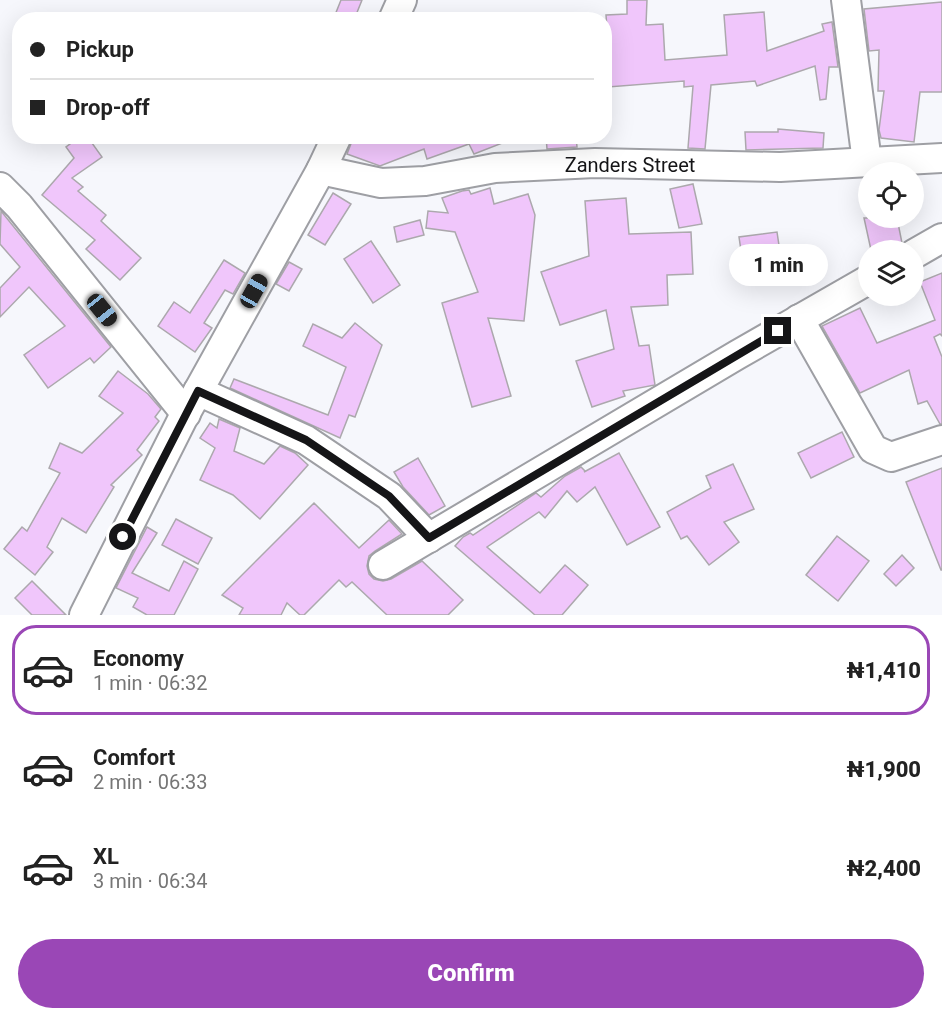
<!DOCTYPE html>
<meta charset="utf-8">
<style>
:root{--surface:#fff;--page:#f6f6f6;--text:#222;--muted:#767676;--line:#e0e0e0;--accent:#9a47b6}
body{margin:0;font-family:Roboto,sans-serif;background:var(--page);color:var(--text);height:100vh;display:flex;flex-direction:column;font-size:22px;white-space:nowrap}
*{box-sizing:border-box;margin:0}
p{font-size:20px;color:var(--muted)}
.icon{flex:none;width:33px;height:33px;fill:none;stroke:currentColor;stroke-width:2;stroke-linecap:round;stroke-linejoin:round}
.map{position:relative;height:615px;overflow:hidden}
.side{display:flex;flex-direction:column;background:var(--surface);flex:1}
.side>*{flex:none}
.hud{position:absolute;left:12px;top:12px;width:600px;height:132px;border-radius:24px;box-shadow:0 6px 24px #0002;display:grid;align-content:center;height:132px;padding:0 18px;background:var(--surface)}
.buttons{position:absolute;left:858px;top:162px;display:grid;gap:12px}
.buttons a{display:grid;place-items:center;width:66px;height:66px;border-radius:50%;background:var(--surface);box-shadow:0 6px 24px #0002;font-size:30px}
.end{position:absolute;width:27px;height:27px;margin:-14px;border:8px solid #151517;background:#fff;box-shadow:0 0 0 3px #fff}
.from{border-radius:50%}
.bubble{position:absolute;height:42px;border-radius:21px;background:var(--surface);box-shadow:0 6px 24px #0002;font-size:20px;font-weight:800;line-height:42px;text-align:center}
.car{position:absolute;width:18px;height:36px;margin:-18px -9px;border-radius:8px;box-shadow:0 0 4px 2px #0007;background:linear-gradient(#222 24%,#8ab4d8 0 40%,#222 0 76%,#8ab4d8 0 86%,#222 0)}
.hud b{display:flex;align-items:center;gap:21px;height:57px;font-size:22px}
.hud b+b{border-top:2px solid var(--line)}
.hud i{width:15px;height:15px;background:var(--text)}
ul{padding:10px 0 0;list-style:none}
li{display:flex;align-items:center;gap:18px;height:90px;margin:0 12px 9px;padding:0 6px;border:3px solid transparent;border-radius:24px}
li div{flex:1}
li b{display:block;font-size:22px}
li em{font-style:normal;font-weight:800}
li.active{border-color:var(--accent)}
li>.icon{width:54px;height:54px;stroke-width:1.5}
.button{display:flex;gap:12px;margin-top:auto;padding:12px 18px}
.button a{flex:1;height:69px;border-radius:36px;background:var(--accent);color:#fff;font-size:24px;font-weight:800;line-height:69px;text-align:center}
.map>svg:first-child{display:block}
.building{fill:#f0c6fb;stroke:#aca8ad;stroke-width:1.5}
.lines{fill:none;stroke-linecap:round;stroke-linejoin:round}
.minor-casing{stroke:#9e9fa4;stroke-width:32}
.minor{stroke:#fff;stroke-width:28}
.route{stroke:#151517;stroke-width:8}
.labels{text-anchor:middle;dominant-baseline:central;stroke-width:5;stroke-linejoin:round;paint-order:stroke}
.street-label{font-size:20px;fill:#151517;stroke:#fff}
</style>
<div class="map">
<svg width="942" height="615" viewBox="0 0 942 615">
<rect width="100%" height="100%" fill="#f6f7fc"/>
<!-- building -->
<g class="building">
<path d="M341,0H362L354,20H333Z"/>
<path d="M627,0H647L646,25L663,24L665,60L727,55L724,15L764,12L767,51L824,31L822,24L832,22L838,67H829L826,99L820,100L815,66L757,86L755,81L711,85L705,149L688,148L693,86L684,87V81L608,87L604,51V43L608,42L606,15L627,14Z"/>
<path d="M942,2V92H920L914,142L881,138L879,130L884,91H878L879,50L869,51L864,9Z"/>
<path d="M778,129L824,133L823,148L746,150L745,132H778Z"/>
<path d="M81,136H87L102,157L72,178L83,187L78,191L106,215L101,221L141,258L120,280L86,249L95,240L42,195L74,158L66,147Z"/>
<path d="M354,136H515V138L474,154L469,144L427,159L424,149L380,166L347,154Z"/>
<path d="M546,136H576L577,147L547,149Z"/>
<path d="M693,184L702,224L679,228L670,189Z"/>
<path d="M490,188L494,204L528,194L535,215L524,321L488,318L511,396L472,407L442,303L478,292L455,232L426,228L428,211L448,213L442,198L462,191L469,190L471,194Z"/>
<path d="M333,193L351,204L325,245L308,235Z"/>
<path d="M626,198L629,234L691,232L693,274L667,275L668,305L631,307L639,346L649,345L655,385L623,391L625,396L592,407L576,361L614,349L606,310L560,325L541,272L589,256L585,201Z"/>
<path d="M1,211L111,347L94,363L90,358L48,388L24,355L65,326L29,287L0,317V288L20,267L0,244Z"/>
<path d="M864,218H897L902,243L871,250Z"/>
<path d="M420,220L424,235L397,242L394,227Z"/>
<path d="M777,232L784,279L746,284L739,237Z"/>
<path d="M371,241L400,285L373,303L344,259Z"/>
<path d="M224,260L245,273L233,294L225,290L204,323L212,328L195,352L158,326L174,302L190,313Z"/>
<path d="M289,262L302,269L289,291L276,284Z"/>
<path d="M942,273V336L940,334L934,337L942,357V424H940L927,401L918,404L909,370L860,393L822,326L860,308L877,343L935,320L920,282Z"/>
<path d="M355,323L382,345L355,417L349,415L340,438L230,388L234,379L328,415L346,367L303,346L313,324L342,338Z"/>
<path d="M118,371L148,394L161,409L155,417L159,421L137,450L142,455L111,485L114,487L86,533L62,518L47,547L53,552L35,575L4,549L22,527L27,531L60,473L49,468L60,443L82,453L123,413L99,396Z"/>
<path d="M219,419L240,428L234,451L264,464L280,446L295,453L308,465L260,519L233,495L200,480L215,448L200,438L210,423L217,428Z"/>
<path d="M842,432L854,457L811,478L798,453Z"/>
<path d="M619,453L660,527L627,545L595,487L577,502L567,491L545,518L539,512L487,547L540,593L565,565L588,585L562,615H535L455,546L463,537L470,533L473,535L536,493L541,497L565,476L581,467L585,471L584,472Z"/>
<path d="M418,458L445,506L429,515L403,487L394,472Z"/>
<path d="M733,464L754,509L724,522L739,542L709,565L687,536L681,539L667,512L711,488L706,476Z"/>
<path d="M942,468V570H941L906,482Z"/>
<path d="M314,503L359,548L389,520L402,534L375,551L369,556L367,566L369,574L374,579L383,581L391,579L422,561L463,600L448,615H387L352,582L346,587L339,580L304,615H300L287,603L281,615H239L243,608L222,595Z"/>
<path d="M176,519L212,538L198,564L162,545Z"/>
<path d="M147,527L157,533L132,573L169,591L184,561L198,569L174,615H147L133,607L138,598L116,588Z"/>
<path d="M837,536L869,561L838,601L806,575Z"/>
<path d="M902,555L914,568L896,586L884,574Z"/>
<path d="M32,581L66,615H32L15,598Z"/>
</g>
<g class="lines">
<defs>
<g id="minor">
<path d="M846,0L867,162"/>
<path d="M393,20L402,0"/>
<path d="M321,170L381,183L425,181L495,168L595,163L780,167L942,158"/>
<path d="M0,187L19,206L186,414"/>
<path d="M914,254L942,238"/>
<path d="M799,319L873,449L891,457L942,440"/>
<path d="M198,391L306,440L389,496L429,538"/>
<path d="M383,565L737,355L868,280"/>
<path d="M84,615L182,420L321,170L337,136"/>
</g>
</defs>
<!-- minor casing -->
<use href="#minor" class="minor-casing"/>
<!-- minor -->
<use href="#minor" class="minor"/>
</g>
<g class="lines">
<!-- route -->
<path class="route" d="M123,537L198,391L306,440L389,496L429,538L778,331"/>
</g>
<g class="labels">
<!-- street labels -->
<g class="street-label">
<text x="630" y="165">Zanders Street</text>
</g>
</g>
</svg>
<div class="buttons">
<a><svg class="icon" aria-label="locate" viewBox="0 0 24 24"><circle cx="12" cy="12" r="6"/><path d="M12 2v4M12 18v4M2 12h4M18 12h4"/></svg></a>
<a><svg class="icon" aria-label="layers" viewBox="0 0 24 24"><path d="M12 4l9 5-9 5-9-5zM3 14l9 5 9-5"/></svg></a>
</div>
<i class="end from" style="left:123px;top:537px"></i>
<i class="end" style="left:778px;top:331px"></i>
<div class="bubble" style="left:729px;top:244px;width:99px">1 min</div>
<i class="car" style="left:254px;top:291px;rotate:29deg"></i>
<i class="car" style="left:102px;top:310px;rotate:141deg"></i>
<div class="hud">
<b><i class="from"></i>Pickup</b>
<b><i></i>Drop-off</b>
</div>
</div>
<section class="side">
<ul>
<li class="active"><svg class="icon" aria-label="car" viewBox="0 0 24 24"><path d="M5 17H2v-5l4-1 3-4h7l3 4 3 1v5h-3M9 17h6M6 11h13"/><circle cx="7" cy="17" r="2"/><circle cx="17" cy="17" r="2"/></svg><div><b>Economy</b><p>1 min · 06:32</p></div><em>₦1,410</em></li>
<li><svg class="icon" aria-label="car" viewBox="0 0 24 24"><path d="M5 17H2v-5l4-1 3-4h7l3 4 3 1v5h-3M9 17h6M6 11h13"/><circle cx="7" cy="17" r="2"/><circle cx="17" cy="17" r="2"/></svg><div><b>Comfort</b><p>2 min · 06:33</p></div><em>₦1,900</em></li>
<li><svg class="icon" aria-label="car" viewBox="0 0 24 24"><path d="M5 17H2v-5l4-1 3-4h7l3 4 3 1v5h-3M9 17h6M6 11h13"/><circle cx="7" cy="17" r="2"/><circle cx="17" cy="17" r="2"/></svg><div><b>XL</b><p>3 min · 06:34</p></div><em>₦2,400</em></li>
</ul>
<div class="button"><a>Confirm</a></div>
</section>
